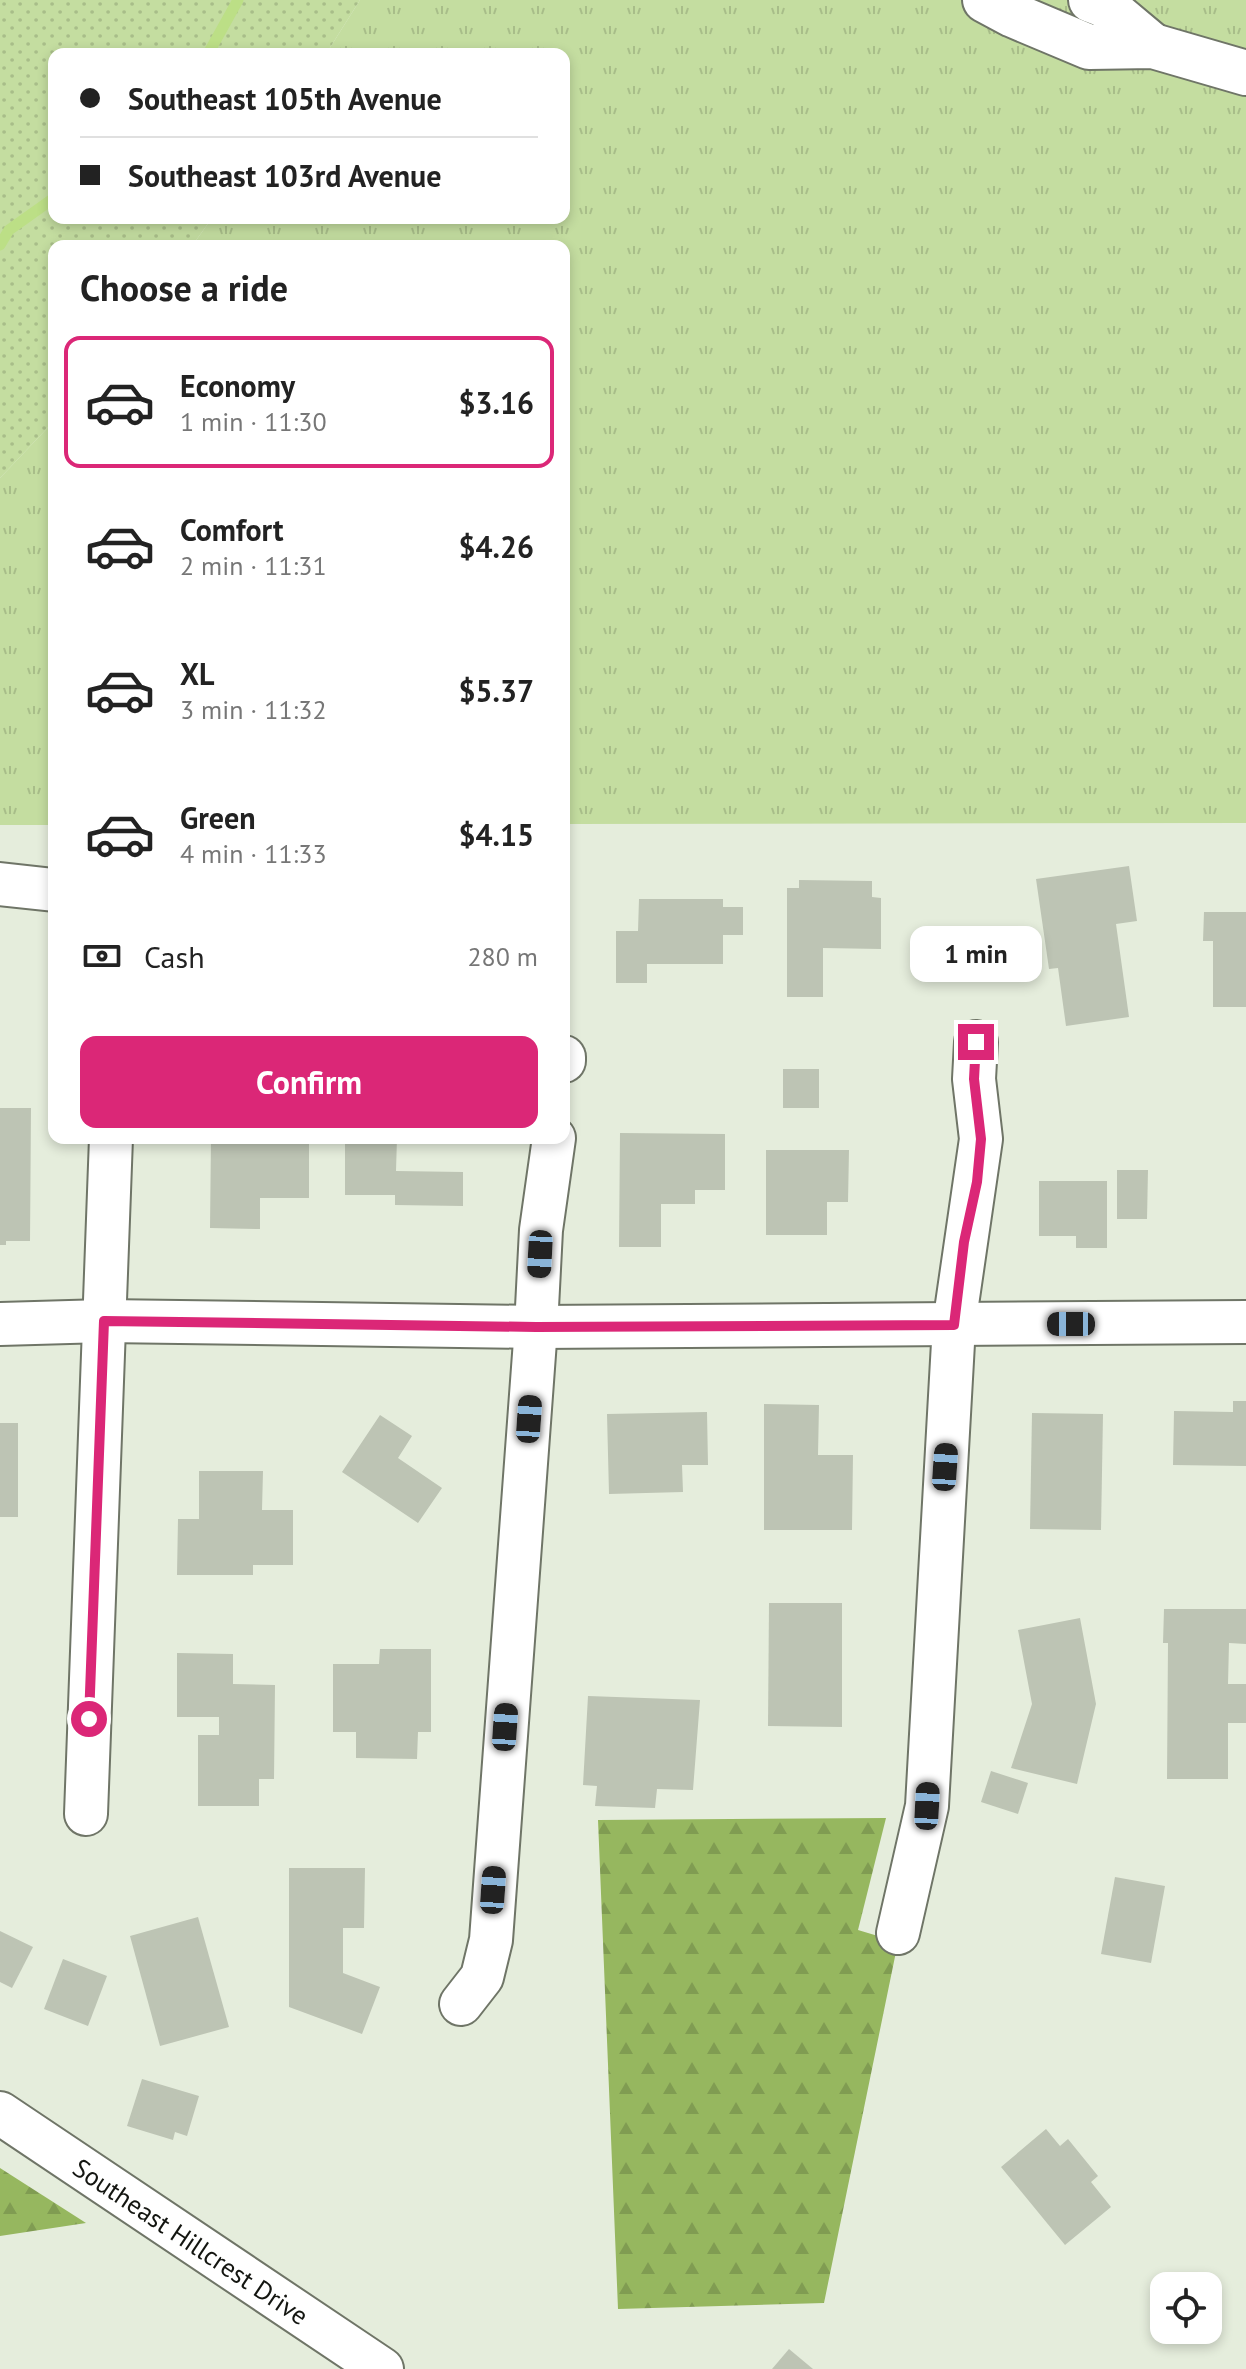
<!DOCTYPE html>
<meta charset="utf-8">
<style>
:root{--surface:#fff;--page:#f2f2f2;--text:#222;--muted:#767676;--line:#e0e0e0;--accent:#db2777}
body{margin:0;font-family:"PT Sans",sans-serif;background:var(--page);color:var(--text);height:100vh;display:flex;flex-direction:column;font-size:30px;white-space:nowrap}
*{box-sizing:border-box;margin:0}
p{font-size:26px;color:var(--muted)}
.icon{flex:none;width:44px;height:44px;fill:none;stroke:currentColor;stroke-width:2;stroke-linecap:round;stroke-linejoin:round}
.map{position:relative;flex:1;overflow:hidden}
.side{position:absolute;left:48px;top:240px;width:522px;height:904px;display:flex;flex-direction:column;background:var(--surface);border-radius:16px;box-shadow:0 4px 12px #0003}
.side>*{flex:none}
.top-card{position:absolute;left:48px;top:48px;width:522px;height:176px;border-radius:16px;box-shadow:0 4px 12px #0003;display:grid;align-content:center;height:176px;padding:0 32px;background:var(--surface)}
.controls{position:absolute;left:1150px;top:2272px;display:grid;gap:16px}
.controls a{display:grid;place-items:center;width:72px;height:72px;border-radius:16px;background:var(--surface);box-shadow:0 4px 12px #0003;font-size:40px}
.end{position:absolute;width:36px;height:36px;margin:-18px;border:10px solid #db2777;background:#fff;box-shadow:0 0 0 4px #fff}
.from{border-radius:50%}
.bubble{position:absolute;height:56px;border-radius:16px;background:var(--surface);box-shadow:0 4px 12px #0003;font-size:26px;font-weight:700;line-height:56px;text-align:center}
.car{position:absolute;width:24px;height:48px;margin:-24px -12px;border-radius:10px;box-shadow:0 0 6px 2px #0007;background:linear-gradient(#222 24%,#8ab4d8 0 40%,#222 0 76%,#8ab4d8 0 86%,#222 0)}
.top-card b{display:flex;align-items:center;gap:28px;height:76px;font-size:30px}
.top-card b+b{border-top:2px solid var(--line)}
.top-card i{width:20px;height:20px;background:var(--text)}
ul{padding:0;list-style:none}
li{display:flex;align-items:center;gap:24px;height:132px;margin:0 16px 12px;padding:0 16px;border:4px solid transparent;border-radius:16px}
li div{flex:1}
li b{display:block;font-size:30px}
li em{font-style:normal;font-weight:700}
li.current{border-color:var(--accent)}
li>.icon{width:72px;height:72px;stroke-width:1.5}
h2{padding:0 32px;font-size:36px;line-height:96px}
.pay{display:flex;align-items:center;gap:20px;height:88px;padding:0 32px;font-size:30px}
.pay p{margin-inline-start:auto}
.cta{display:flex;gap:16px;margin-top:auto;padding:16px 32px}
.cta a{flex:1;height:92px;border-radius:16px;background:var(--accent);color:#fff;font-size:32px;font-weight:700;line-height:92px;text-align:center}
.map>svg:first-child{display:block}
.grass{fill:url(#grass-tufts)}
.forest{fill:url(#forest-firs)}
.park{fill:url(#park-dots)}
.lines{fill:none;stroke-linecap:round;stroke-linejoin:round}
.stream{stroke:#bcdf86;stroke-width:11}
.building{fill:#bdc4b4}
.minor-casing{stroke:#6f7567;stroke-width:46}
.tertiary-casing{stroke:#6f7567;stroke-width:48}
.minor{stroke:#fff;stroke-width:42}
.tertiary{stroke:#fff;stroke-width:44}
.route{stroke:#db2777;stroke-width:10}
.labels{text-anchor:middle;dominant-baseline:central;stroke-width:6;stroke-linejoin:round;paint-order:stroke}
.street-label{font-size:26px;fill:#131510;stroke:#f3fae9}
</style>
<div class="map">
<svg width="1246" height="2369" viewBox="0 0 1246 2369">
<defs>
<pattern id="grass-tufts" width="24" height="20" patternUnits="userSpaceOnUse" patternTransform="scale(2)"><rect width="24" height="20" fill="#c4dda0"/><path d="M3 7l-1-3M5 7V3M7 7l1-3M15 17l-1-3M17 17v-4M19 17l1-3" fill="none" stroke="#a8bd89"/></pattern>
<pattern id="forest-firs" width="22" height="20" patternUnits="userSpaceOnUse" patternTransform="scale(2)"><rect width="22" height="20" fill="#96b75f"/><path d="M5 1l3.5 6h-7zM16 11l3.5 6h-7z" fill="#809c52"/></pattern>
<pattern id="park-dots" width="8" height="8" patternUnits="userSpaceOnUse" patternTransform="scale(2)"><rect width="8" height="8" fill="#c4dda0"/><path d="M2 2h.1M6 6h.1" fill="none" stroke="#a8bd89" stroke-width="1.8" stroke-linecap="round"/></pattern>
</defs>
<rect width="100%" height="100%" fill="#e5eddc"/>
<!-- grass -->
<g class="grass">
<path d="M360,0H1246V823L564,824V246H192L212,218H564V54H326Z"/>
<path d="M54,421V825H0V478Z"/>
</g>
<!-- forest -->
<g class="forest">
<path d="M886,1818L858,1930L898,1942L824,2303L618,2309L598,1820Z"/>
<path d="M0,2168L86,2223L0,2236Z"/>
</g>
<!-- park -->
<path class="park" d="M0,0H360L326,54H54V218H212L192,246H54V421L0,478Z"/>
<g class="lines">
<!-- stream -->
<g class="stream">
<path d="M208,54L238,0"/>
<path d="M0,245L9,230L54,198"/>
</g>
</g>
<!-- building -->
<g class="building">
<path d="M1129,866L1137,921L1116,924L1129,1017L1066,1026L1058,968L1049,969L1036,879Z"/>
<path d="M799,880L872,881V897L881,898V949L823,948V997H787V888H799Z"/>
<path d="M639,899H723V907H743V935H723V964H647V983H616V931H638Z"/>
<path d="M1204,912H1246V1007H1213V941H1203Z"/>
<rect x="783" y="1069" width="36" height="39"/>
<path d="M0,1108H31L30,1241H6V1245H0Z"/>
<path d="M620,1133L725,1134V1190H695V1204H661V1247H619Z"/>
<path d="M211,1138H309V1198H260V1229L210,1228Z"/>
<path d="M345,1138H397L396,1171L463,1172V1206L395,1205V1195H345Z"/>
<path d="M766,1150H849L848,1202H827V1235H766Z"/>
<path d="M1117,1170H1148L1147,1219H1117Z"/>
<path d="M1039,1181H1107V1248H1076V1236H1039Z"/>
<path d="M1233,1401H1246V1466L1173,1465L1174,1411L1233,1412Z"/>
<path d="M764,1404L819,1405L818,1455H853L852,1530H764Z"/>
<path d="M707,1412L708,1465H682L683,1492L609,1494L607,1414Z"/>
<path d="M1032,1413L1103,1414L1101,1530L1030,1529Z"/>
<path d="M380,1415L412,1436L398,1458L442,1488L418,1523L342,1472Z"/>
<rect x="0" y="1423" width="18" height="94"/>
<path d="M199,1471H263L262,1510H293V1565H253V1575H177L178,1519H199Z"/>
<path d="M769,1603H842V1727L768,1726Z"/>
<path d="M1164,1609H1246V1644L1229,1643L1228,1684H1246V1723H1228V1779H1167L1168,1643H1163Z"/>
<path d="M1080,1618L1096,1704L1077,1784L1011,1768L1032,1704L1018,1630Z"/>
<path d="M380,1649H431V1732H418L417,1759L356,1758V1732H333V1664H379Z"/>
<path d="M177,1653L233,1654V1684L275,1685L274,1779H259V1806H198V1735H219V1717H177Z"/>
<path d="M588,1696L700,1700L693,1790L657,1789L655,1808L595,1806L597,1786L583,1785Z"/>
<path d="M991,1771L1028,1783L1018,1814L981,1802Z"/>
<path d="M289,1868H365L364,1928H343V1973L380,1987L362,2034L289,2007Z"/>
<path d="M1115,1877L1165,1886L1151,1963L1101,1954Z"/>
<path d="M198,1917L229,2027L160,2046L130,1936Z"/>
<path d="M0,1931L33,1947L12,1988L0,1982Z"/>
<path d="M63,1959L107,1976L88,2026L44,2009Z"/>
<path d="M142,2079L199,2096L187,2136L175,2132L173,2140L127,2126Z"/>
<path d="M1046,2129L1060,2146L1068,2139L1098,2176L1091,2182L1111,2207L1065,2245L1001,2167Z"/>
<path d="M789,2349L813,2369H772Z"/>
</g>
<g class="lines">
<defs>
<g id="minor">
<path d="M0,884L54,890"/>
<path d="M564,1057V1061"/>
<path d="M0,1324L104,1321L536,1327L1246,1322"/>
<path d="M86,1814L111,1138"/>
<path d="M898,1933L927,1806L954,1325L981,1139L974,1079L976,1042"/>
<path d="M461,2004L482,1977L491,1940L536,1327L541,1230L554,1138"/>
<path id="s1" d="M0,2113L382,2369"/>
</g>
<g id="tertiary">
<path d="M985,0L1013,15L1089,47L1153,46L1246,73"/>
<path d="M1091,0L1104,5L1153,46"/>
</g>
</defs>
<!-- minor casing -->
<use href="#minor" class="minor-casing"/>
<!-- tertiary casing -->
<use href="#tertiary" class="tertiary-casing"/>
<!-- minor -->
<use href="#minor" class="minor"/>
<!-- tertiary -->
<use href="#tertiary" class="tertiary"/>
</g>
<g class="lines">
<!-- route -->
<path class="route" d="M89,1719L104,1321L536,1327L954,1325L964,1242L977,1182L981,1139L974,1079L976,1042"/>
</g>
<g class="labels">
<!-- street labels -->
<g class="street-label">
<text stroke="none"><textPath href="#s1" startOffset="230">Southeast Hillcrest Drive</textPath></text>
</g>
</g>
</svg>
<div class="controls">
<a><svg class="icon" aria-label="locate" viewBox="0 0 24 24"><circle cx="12" cy="12" r="6"/><path d="M12 2v4M12 18v4M2 12h4M18 12h4"/></svg></a>
</div>
<i class="end from" style="left:89px;top:1719px"></i>
<i class="end" style="left:976px;top:1042px"></i>
<div class="bubble" style="left:910px;top:926px;width:132px">1 min</div>
<i class="car" style="left:540px;top:1254px;rotate:183deg"></i>
<i class="car" style="left:1071px;top:1324px;rotate:270deg"></i>
<i class="car" style="left:529px;top:1419px;rotate:4deg"></i>
<i class="car" style="left:945px;top:1467px;rotate:4deg"></i>
<i class="car" style="left:505px;top:1727px;rotate:4deg"></i>
<i class="car" style="left:927px;top:1806px;rotate:3deg"></i>
<i class="car" style="left:493px;top:1890px;rotate:4deg"></i>
<div class="top-card">
<b><i class="from"></i>Southeast 105th Avenue</b>
<b><i></i>Southeast 103rd Avenue</b>
</div>
<section class="side">
<h2>Choose a ride</h2>
<ul>
<li class="current"><svg class="icon" aria-label="car" viewBox="0 0 24 24"><path d="M5 17H2v-5l4-1 3-4h7l3 4 3 1v5h-3M9 17h6M6 11h13"/><circle cx="7" cy="17" r="2"/><circle cx="17" cy="17" r="2"/></svg><div><b>Economy</b><p>1 min · 11:30</p></div><em>$3.16</em></li>
<li><svg class="icon" aria-label="car" viewBox="0 0 24 24"><path d="M5 17H2v-5l4-1 3-4h7l3 4 3 1v5h-3M9 17h6M6 11h13"/><circle cx="7" cy="17" r="2"/><circle cx="17" cy="17" r="2"/></svg><div><b>Comfort</b><p>2 min · 11:31</p></div><em>$4.26</em></li>
<li><svg class="icon" aria-label="car" viewBox="0 0 24 24"><path d="M5 17H2v-5l4-1 3-4h7l3 4 3 1v5h-3M9 17h6M6 11h13"/><circle cx="7" cy="17" r="2"/><circle cx="17" cy="17" r="2"/></svg><div><b>XL</b><p>3 min · 11:32</p></div><em>$5.37</em></li>
<li><svg class="icon" aria-label="car" viewBox="0 0 24 24"><path d="M5 17H2v-5l4-1 3-4h7l3 4 3 1v5h-3M9 17h6M6 11h13"/><circle cx="7" cy="17" r="2"/><circle cx="17" cy="17" r="2"/></svg><div><b>Green</b><p>4 min · 11:33</p></div><em>$4.15</em></li>
</ul>
<div class="pay"><svg class="icon" aria-label="cash" viewBox="0 0 24 24"><path d="M3 7h18v10H3z"/><circle cx="12" cy="12" r="2"/></svg>Cash<p>280 m</p></div>
<div class="cta"><a>Confirm</a></div>
</section>
</div>
